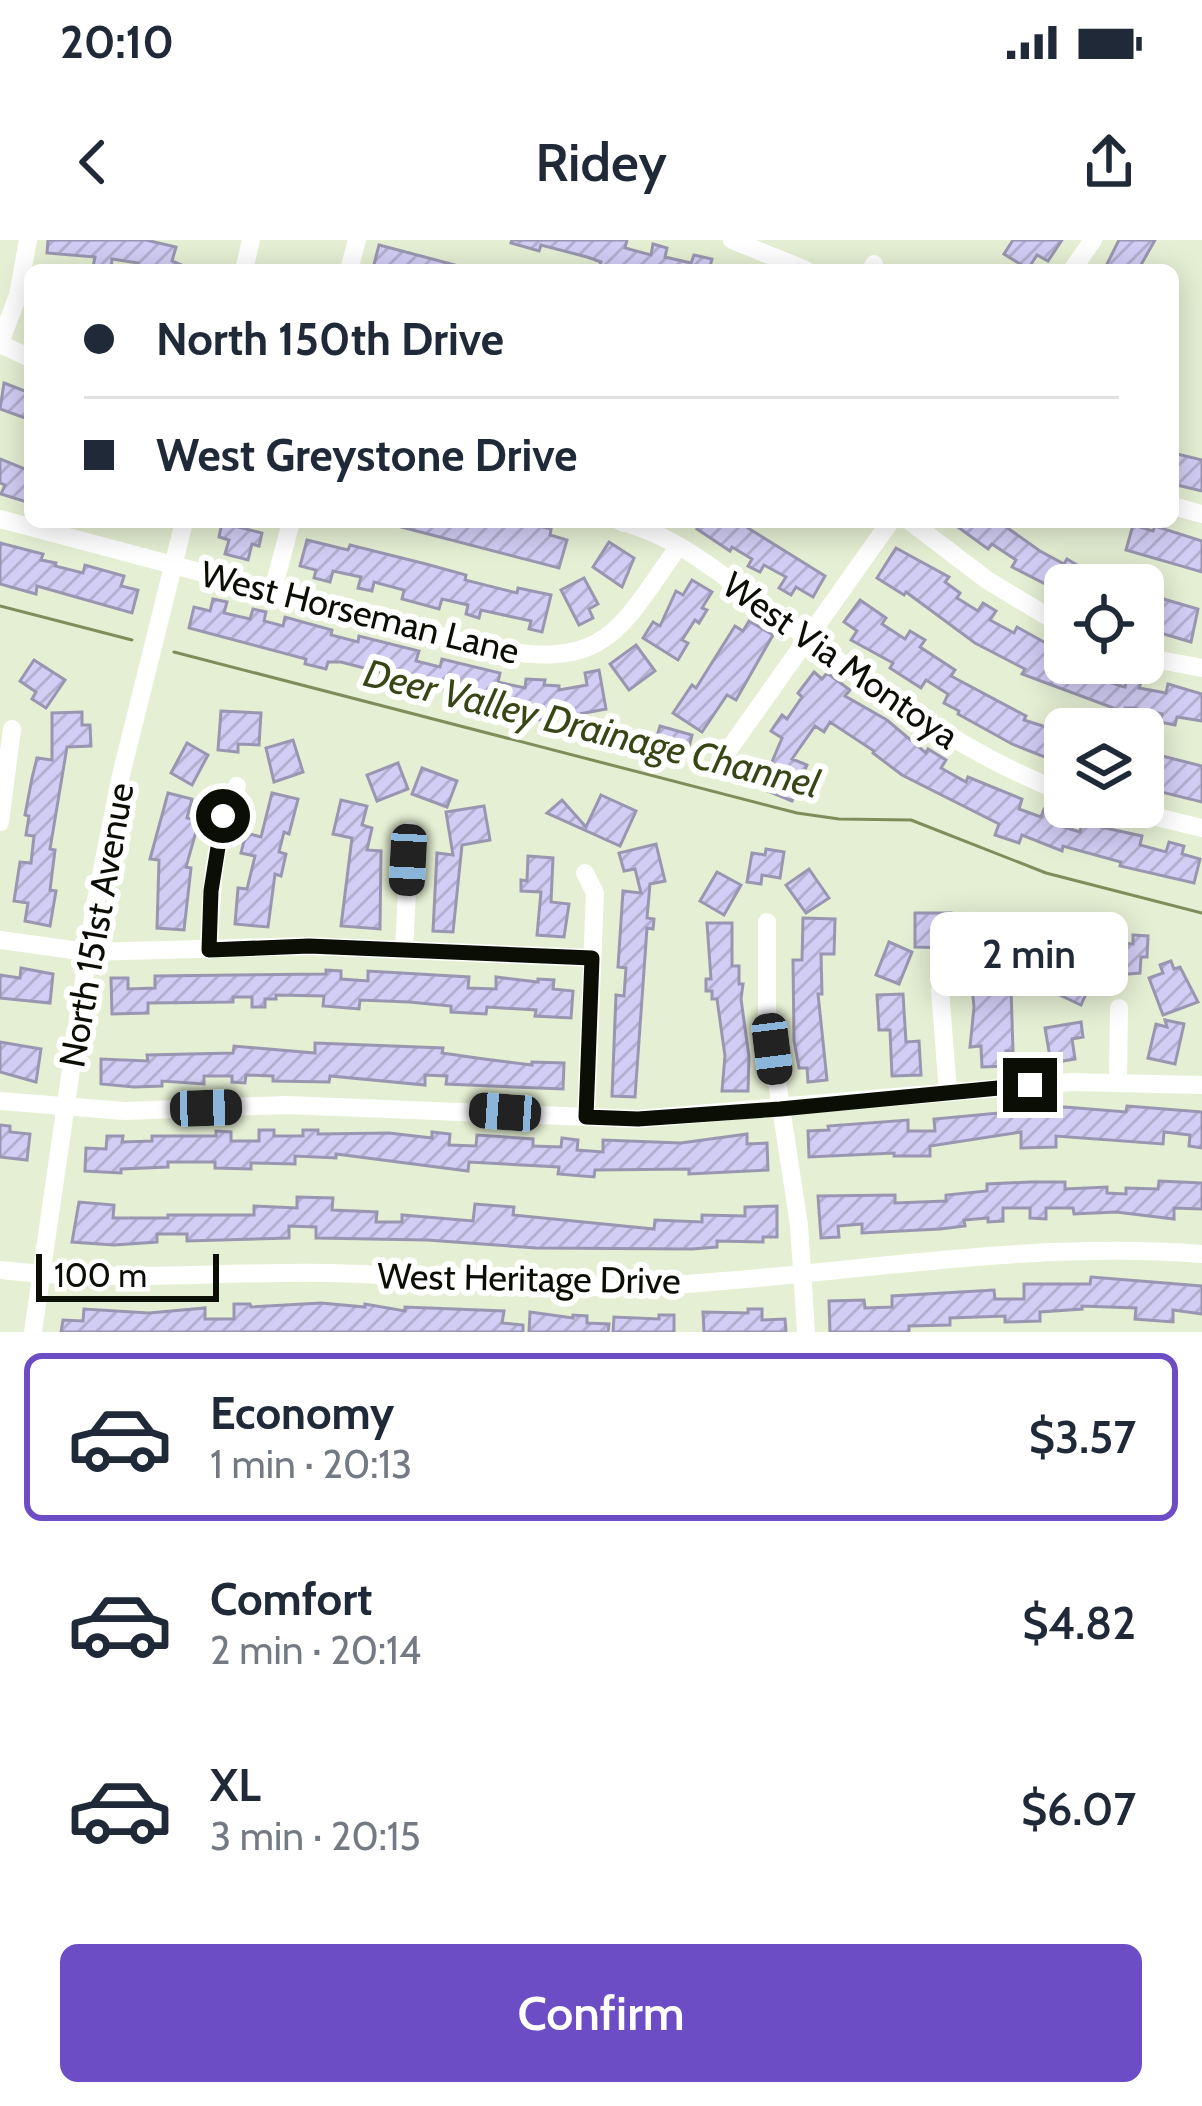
<!DOCTYPE html>
<meta charset="utf-8">
<style>
:root{--surface:#fff;--page:#f2f2f3;--text:#1f2937;--muted:#747a83;--line:#e0e1e3;--accent:#6d4dc6}
body{margin:0;font-family:Cabin,sans-serif;background:var(--page);color:var(--text);height:100vh;display:flex;flex-direction:column;font-size:45px;white-space:nowrap}
*{box-sizing:border-box;margin:0}
p{font-size:39px;color:var(--muted)}
.icon{flex:none;width:66px;height:66px;fill:none;stroke:currentColor;stroke-width:2;stroke-linecap:round;stroke-linejoin:round}
.map{position:relative;height:1092px;overflow:hidden}
.details{display:flex;flex-direction:column;background:var(--surface);flex:1}
.details>*{flex:none}
.hud{position:absolute;left:24px;top:24px;width:1155px;height:264px;border-radius:18px;box-shadow:0 6px 30px #0003;display:grid;align-content:center;height:264px;padding:0 60px;background:var(--surface)}
.controls{position:absolute;left:1044px;top:324px;display:grid;gap:24px}
.controls a{display:grid;place-items:center;width:120px;height:120px;border-radius:18px;background:var(--surface);box-shadow:0 6px 30px #0003;font-size:60px}
.scale{position:absolute;left:36px;bottom:30px;width:183px;box-sizing:border-box;padding-left:12px;border:6px solid #0b0e05;border-top:0;font-size:33px;line-height:42px;white-space:nowrap;color:#0b0e05;-webkit-text-stroke:9px #fff;paint-order:stroke}
.end{position:absolute;width:54px;height:54px;margin:-27px;border:15px solid #0b0e05;background:#fff;box-shadow:0 0 0 6px #fff}
.from{border-radius:50%}
.bubble{position:absolute;height:84px;border-radius:18px;background:var(--surface);box-shadow:0 6px 30px #0003;font-size:39px;font-weight:600;line-height:84px;text-align:center}
.car{position:absolute;width:36px;height:72px;margin:-36px -18px;border-radius:15px;box-shadow:0 0 9px 3px #0007;background:linear-gradient(#222 24%,#8ab4d8 0 40%,#222 0 76%,#8ab4d8 0 86%,#222 0)}
.hud b{display:flex;align-items:center;gap:42px;height:114px;font-size:45px}
.hud b+b{border-top:3px solid var(--line)}
.hud i{width:30px;height:30px;background:var(--text)}
ul{padding:21px 0 0;list-style:none}
li{display:flex;align-items:center;gap:36px;height:168px;margin:0 24px 18px;padding:0 36px;border:6px solid transparent;border-radius:18px}
li div{flex:1}
li b{display:block;font-size:45px}
li em{font-style:normal;font-weight:600}
li.active{border-color:var(--accent)}
li>.icon{width:108px;height:108px;stroke-width:1.5}
.action{display:flex;gap:24px;margin-top:auto;padding:24px 60px}
.action a{flex:1;height:138px;border-radius:18px;background:var(--accent);color:#fff;font-size:48px;font-weight:600;line-height:138px;text-align:center}
.status{display:flex;justify-content:space-between;align-items:center;height:84px;padding:0 60px;background:var(--surface);direction:ltr}
.status svg{height:33px;fill:currentColor}
header{display:flex;justify-content:space-between;align-items:center;height:156px;padding:0 60px;background:var(--surface);font-size:54px;font-weight:600}
.map>svg:first-child{display:block}
.lines{fill:none;stroke-linecap:round;stroke-linejoin:round}
.stream{stroke:#7e8d5c;stroke-width:3}
.building{fill:url(#building-hatch);stroke:#9a96b1;stroke-width:3}
.minor{stroke:#fff;stroke-width:18}
.route{stroke:#0b0e05;stroke-width:15}
.labels{text-anchor:middle;dominant-baseline:central;stroke-width:12;stroke-linejoin:round;paint-order:stroke}
.street-label{font-size:36px;fill:#0b0e05;stroke:#fff}
.water-label{font-size:39px;font-style:italic;fill:#384515;stroke:#fff}
</style>
<div class="status"><b>20:10</b><svg viewBox="0 0 49 12"><path d="M0 12V9h3v3zM5 12V6h3v6zM10 12V3h3v9zM15 12V0h3v12zM26 1h20v11H26zM47 4h2v5h-2z"/></svg></div>
<header><svg class="icon" aria-label="back" viewBox="0 0 24 24"><path d="M15 5l-7 7 7 7"/></svg>Ridey<svg class="icon" aria-label="share" viewBox="0 0 24 24"><path d="M12 15V3M7 8l5-5 5 5M5 13v7h14v-7"/></svg></header>
<div class="map">
<svg width="1202" height="1092" viewBox="0 0 1202 1092">
<defs>
<pattern id="building-hatch" width="6" height="6" patternUnits="userSpaceOnUse" patternTransform="scale(3)"><rect width="6" height="6" fill="#d2cdf4"/><path d="M-1 1l2-2M0 6l6-6M5 7l2-2" fill="none" stroke="#b3afd0"/></pattern>
</defs>
<rect width="100%" height="100%" fill="#e5efd3"/>
<g class="lines">
<!-- stream -->
<g class="stream">
<path d="M0,366L132,400"/>
<path d="M174,412L797,573L839,579L911,580L1046,633L1202,673"/>
</g>
</g>
<!-- building -->
<g class="building">
<path d="M48,0H146L176,7L172,21L193,30H142L136,29L138,23L112,19L111,30L93,27L95,17L47,13Z"/>
<path d="M512,0H627L625,8L651,15L653,4L667,8L665,17L691,23L694,15L712,19L709,30H598L601,22L587,17L541,5L539,11L511,3Z"/>
<path d="M1013,0H1062L1048,21L1037,15L1028,29L1004,14Z"/>
<path d="M1119,0H1155L1138,30H1104Z"/>
<path d="M379,5L459,26L458,30L373,28Z"/>
<path d="M4,143L30,153L25,178L0,169Z"/>
<path d="M1177,214L1202,220V251L1173,244Z"/>
<path d="M0,219L30,231V263L1,254L5,245L0,243Z"/>
<path d="M398,282H523L551,289L550,295L567,300L559,328L397,286Z"/>
<path d="M701,282H751L748,288L825,336L813,357L796,347L791,355L779,348L786,337L764,325L760,332L748,326L752,319L732,307L730,311L697,289Z"/>
<path d="M951,282H999L1040,311L1064,324L1067,319L1082,328L1079,332L1108,345H1065V360L1050,352L1053,348L1012,327L1016,320L992,304L988,309Z"/>
<path d="M222,283L262,293L259,306L252,304L248,320L225,314L229,300L219,297Z"/>
<path d="M1133,285L1153,291L1155,286L1202,301V332L1126,310Z"/>
<path d="M307,300L348,310L350,305L426,324L466,335L465,340L517,353L518,348L551,355L542,392L529,389L531,381L481,370L479,378L466,374L468,365L442,359L439,369L402,359L404,350L374,342L372,351L358,348L361,337L333,331L330,342L314,338L316,330L300,326Z"/>
<path d="M609,302L634,318L622,347L593,327Z"/>
<path d="M0,303L43,314L41,320L56,323L55,326L83,333L85,325L124,336L121,346L138,350L132,373L37,346L36,354L0,344Z"/>
<path d="M896,308L949,337L945,342L960,353L957,358L978,371L983,363L996,371L990,380L1014,393L1017,387L1053,407L1048,417L1072,429L1074,423H1089L1085,435L1125,447L1128,436L1142,440L1139,448L1166,453L1168,444L1202,454V481L1177,477L1175,485L1160,482L1162,474L1133,468H1125L1124,472L1022,434L1025,429L975,403L906,352L904,355L877,338Z"/>
<path d="M584,338L598,364L589,369L593,378L579,385L561,350Z"/>
<path d="M692,340L712,352L702,368L707,370L699,383L695,380L682,400L688,403L678,420L643,398L653,382L660,386L676,351L683,355Z"/>
<path d="M1143,353L1198,369L1191,402L1157,392L1158,386L1143,381Z"/>
<path d="M213,359L227,362L224,373L250,379L253,369L266,372L264,381L283,386L285,377L332,390L331,395L358,402L359,396L419,411L416,421L440,427L442,419L500,433L498,442L525,448L526,439L545,440L544,445L559,446V450L587,445L585,433L599,430L606,469L574,475L547,471V480L524,479V474L478,463L479,458L428,445L427,452L397,445L399,437L341,422H328L326,429L305,424L306,419L189,388L194,367L210,371Z"/>
<path d="M860,360L886,378L882,384L905,399L910,391L925,400L920,407L955,430L951,436L1026,476L1024,480L1065,493V525L1012,504L958,474L959,471L944,463L948,454L926,440L921,448L890,428L893,423L851,400L857,391L844,382Z"/>
<path d="M749,381L773,395L736,460L727,455L702,492L673,473L692,445L696,448L735,386L743,391Z"/>
<path d="M636,405L655,431L629,450L610,424Z"/>
<path d="M34,420L65,440L46,468L32,459L36,452L20,441Z"/>
<path d="M814,432L822,439L827,433L850,450L845,456L887,480L926,513L928,509L946,520L941,528L966,542L968,537L1022,559L1019,569L1041,577L1044,569L1057,573L1054,584L1080,592L1082,583L1142,596L1140,605L1166,612L1169,602L1184,606L1182,614L1200,619L1194,643L1120,626L1121,622L1063,606L1062,611L1022,595L1019,603L995,595L999,584L902,535L873,513L874,511L830,482L824,492L815,486L792,519L807,525L792,561L751,544L759,524L769,529L782,498L771,491L782,475L787,479L802,457L798,453Z"/>
<path d="M221,471L261,473L259,505L238,504V512L218,510Z"/>
<path d="M82,472V485H90L91,506L67,507L50,609L55,610L50,650L56,651L50,686L25,681L28,663L14,661L20,622L31,623L34,596L26,595L29,576L25,575L32,538L37,518L52,520V473Z"/>
<path d="M660,486L692,495L688,511L682,509L676,528L650,520Z"/>
<path d="M293,500L303,532L274,542L266,508Z"/>
<path d="M187,503L208,515L192,545L171,533Z"/>
<path d="M1154,514L1202,526V562L1145,548Z"/>
<path d="M398,523L408,549L377,561L367,535Z"/>
<path d="M422,528L457,541L447,567L412,554Z"/>
<path d="M168,553L192,559L187,578L199,581L186,627L191,628L184,690L157,688L159,620L150,619Z"/>
<path d="M272,553L298,559L289,594L284,592L279,612L286,614L281,636L275,634L268,687L235,684L238,648L247,649L255,616L241,613L246,593L261,597Z"/>
<path d="M601,555L636,571L620,606L547,573L562,560L586,587Z"/>
<path d="M341,560L367,566L362,585L372,588L367,610L381,611L380,689L341,686L352,598L333,594Z"/>
<path d="M484,566L490,600L462,605L453,692L433,691L437,613L453,615L446,572Z"/>
<path d="M656,604L665,641L650,644L647,678L654,679L653,689L647,688L635,857L612,856L616,755L624,756L626,728L618,727L623,651L641,653L635,629L624,631L619,613Z"/>
<path d="M766,609L784,612L780,638L762,635L761,644L747,642L752,613L765,615Z"/>
<path d="M528,616L553,618L551,662L569,664L564,697L537,695L541,652L521,651V640L527,641Z"/>
<path d="M809,629L829,658L806,673L786,645Z"/>
<path d="M717,632L741,645L724,675L700,661Z"/>
<path d="M915,673H951V708L915,707Z"/>
<path d="M803,678L835,679L834,714H821L822,754H818L827,840L808,842L807,828H799L794,800L793,720H802Z"/>
<path d="M707,683H732V726H739V744H743L741,759L749,817L748,851H722L725,816L717,759H712V751H706V739H711Z"/>
<path d="M978,693L1001,718L1004,715L1012,724L1001,733V749H1011L1013,811H1006L1007,826L982,827L981,806L970,807L974,767L970,726L974,723L961,708Z"/>
<path d="M1133,695L1148,696L1147,717H1141L1140,733L1102,736L1104,702L1133,704Z"/>
<path d="M889,702L912,712L899,744L876,735Z"/>
<path d="M1060,716L1096,732L1081,765L1045,748Z"/>
<path d="M1171,721L1174,729L1180,727L1198,762L1163,775L1149,738L1163,733L1160,725Z"/>
<path d="M21,728L53,734L50,763L0,758V735L20,738Z"/>
<path d="M326,730L341,731V739L368,741V731L469,737L468,748L496,749V737L538,742V739L554,740L553,749L573,751L571,778L535,776L536,770L487,767L486,774L451,772V766L409,762L360,760L359,769L323,766L324,756L276,755V759H265V767H252V757H233V762L148,763V773L112,774L111,738H128V749L155,748V736L326,734Z"/>
<path d="M903,754L906,802L919,801L921,835L892,836L890,790H879L877,755Z"/>
<path d="M1165,780L1184,784L1175,824L1148,818L1156,784L1167,787Z"/>
<path d="M1081,782L1083,797L1072,799L1075,819L1051,823L1045,788Z"/>
<path d="M0,802L41,809L36,842L0,832Z"/>
<path d="M315,803L443,808L442,813L484,819L532,825V822L564,823L563,849L446,844L447,836L425,835V845L330,836L329,842L273,841V836L246,835L245,843L232,842V836H204V844L162,841V846L134,847L101,844V819L148,821L147,815L233,813L234,806L315,813Z"/>
<path d="M1127,866L1202,872V908L1189,906L1190,895L1164,892L1163,904L1056,896V907L1021,908V892L930,906V916H894V913L809,917L808,891L829,890L828,886L908,880V891H935L934,879L1065,867L1126,872Z"/>
<path d="M0,885L10,886V892L30,894L27,920L0,917Z"/>
<path d="M259,890H274V896H303V890H318V894L389,893L432,898V892L450,894L449,905L476,906L477,895L533,899V906L561,907L562,898L578,900L577,910L603,912V900L681,903L747,894V904L767,903L768,930L689,934V929L595,930L594,937L558,934L559,927L469,922L468,931L336,914V918L295,916V924L251,923V929L215,928V922H168V927L121,929V933L85,931L86,908L106,909L107,896H123L122,902L152,901V896H216V891L231,892V901H259Z"/>
<path d="M1159,941L1202,943V969L1174,968V979L1116,972L1074,974L1073,968H1046V979L1030,978V968H1003V981L988,982V978L964,980L965,986L940,989L862,993V984L838,986L839,997L821,998L818,956L895,955V963L946,961V955L987,951V944L1030,942H1065V949L1107,947V953L1126,954V948L1158,949Z"/>
<path d="M297,957L333,958L332,970L377,972L376,982H402V975L473,981L475,964L514,967L513,975L654,989L655,980L702,982V975L745,976V967L777,966V997H763V1002L717,1001V1007L692,1009L536,1008L427,1000L316,998V987L289,986V998L187,1001V994H157V1002L114,1005L72,1002L79,962L114,965L113,978H168V975H254V966L297,968Z"/>
<path d="M1091,1037L1202,1046V1074L1173,1070V1082L1135,1079L1136,1068L1082,1066V1069L1040,1072V1081L1005,1082V1076L950,1078V1085L909,1086V1092H830L829,1061L864,1060L865,1068L892,1067V1056L994,1050L995,1059H1024V1044H1090Z"/>
<path d="M321,1063L365,1067V1064L405,1071V1067L504,1071L502,1083L523,1085V1092H61L63,1080L83,1081L84,1069L149,1073L205,1068V1079H234V1064H250L251,1067Z"/>
<path d="M748,1069H762V1080L785,1079L786,1092H704L703,1072L748,1073Z"/>
<path d="M530,1072L573,1078V1075L587,1076V1083L609,1084L608,1092H529Z"/>
<path d="M659,1075H674V1092H613L614,1077L659,1079Z"/>
</g>
<g class="lines">
<!-- minor -->
<g class="minor">
<path d="M732,0L806,30"/>
<path d="M244,30L251,0"/>
<path d="M349,30L357,0"/>
<path d="M871,30L874,24"/>
<path d="M1072,30L1093,0"/>
<path d="M0,103L18,55L28,0"/>
<path d="M0,104L30,118"/>
<path d="M1173,266L1202,274"/>
<path d="M0,279L482,407C602,431 615,398 678,307"/>
<path d="M621,282C680,296 730,342 777,376C870,443 957,512 1065,553"/>
<path d="M911,282L987,340L1065,387"/>
<path d="M273,350L291,282"/>
<path d="M1143,417L1202,428"/>
<path d="M727,512L890,282"/>
<path d="M1115,567L1202,588"/>
<path d="M0,582L12,489"/>
<path d="M585,633L595,653L586,877"/>
<path d="M767,682V776L799,985L806,1092"/>
<path d="M0,700L87,712L309,706L592,718"/>
<path d="M209,710C211,654 213,598 237,546"/>
<path d="M404,710L410,591"/>
<path d="M940,750L948,852"/>
<path d="M1118,842L1119,768"/>
<path d="M0,861L125,871L286,865L638,879L1071,842L1202,845"/>
<path d="M0,1030C109,1043 218,1031 328,1033C437,1035 547,1052 656,1046C838,1036 1020,1000 1202,1014"/>
<path d="M33,1092L94,670L121,535L184,282"/>
</g>
</g>
<g class="lines">
<!-- route -->
<path class="route" d="M223,576L211,651L209,710L309,706L592,718L586,877L638,879L780,869L1030,845"/>
</g>
<g class="labels">
<!-- street labels -->
<g class="street-label">
<text transform="translate(360 372) rotate(14)">West Horseman Lane</text>
<text transform="translate(841 420) rotate(35)">West Via Montoya</text>
<text transform="translate(96 685) rotate(-80)">North 151st Avenue</text>
<text transform="translate(529 1038) rotate(1)">West Heritage Drive</text>
</g>
<!-- water labels -->
<g class="water-label">
<text transform="translate(592 488) rotate(14)">Deer Valley Drainage Channel</text>
</g>
</g>
</svg>
<div class="controls">
<a><svg class="icon" aria-label="locate" viewBox="0 0 24 24"><circle cx="12" cy="12" r="6"/><path d="M12 2v4M12 18v4M2 12h4M18 12h4"/></svg></a>
<a><svg class="icon" aria-label="layers" viewBox="0 0 24 24"><path d="M12 4l9 5-9 5-9-5zM3 14l9 5 9-5"/></svg></a>
</div>
<div class="scale">100 m</div>
<i class="end from" style="left:223px;top:576px"></i>
<i class="end" style="left:1030px;top:845px"></i>
<div class="bubble" style="left:930px;top:672px;width:198px">2 min</div>
<i class="car" style="left:408px;top:620px;rotate:183deg"></i>
<i class="car" style="left:772px;top:809px;rotate:173deg"></i>
<i class="car" style="left:206px;top:868px;rotate:88deg"></i>
<i class="car" style="left:505px;top:872px;rotate:274deg"></i>
<div class="hud">
<b><i class="from"></i>North 150th Drive</b>
<b><i></i>West Greystone Drive</b>
</div>
</div>
<section class="details">
<ul>
<li class="active"><svg class="icon" aria-label="car" viewBox="0 0 24 24"><path d="M5 17H2v-5l4-1 3-4h7l3 4 3 1v5h-3M9 17h6M6 11h13"/><circle cx="7" cy="17" r="2"/><circle cx="17" cy="17" r="2"/></svg><div><b>Economy</b><p>1 min · 20:13</p></div><em>$3.57</em></li>
<li><svg class="icon" aria-label="car" viewBox="0 0 24 24"><path d="M5 17H2v-5l4-1 3-4h7l3 4 3 1v5h-3M9 17h6M6 11h13"/><circle cx="7" cy="17" r="2"/><circle cx="17" cy="17" r="2"/></svg><div><b>Comfort</b><p>2 min · 20:14</p></div><em>$4.82</em></li>
<li><svg class="icon" aria-label="car" viewBox="0 0 24 24"><path d="M5 17H2v-5l4-1 3-4h7l3 4 3 1v5h-3M9 17h6M6 11h13"/><circle cx="7" cy="17" r="2"/><circle cx="17" cy="17" r="2"/></svg><div><b>XL</b><p>3 min · 20:15</p></div><em>$6.07</em></li>
</ul>
<div class="action"><a>Confirm</a></div>
</section>
